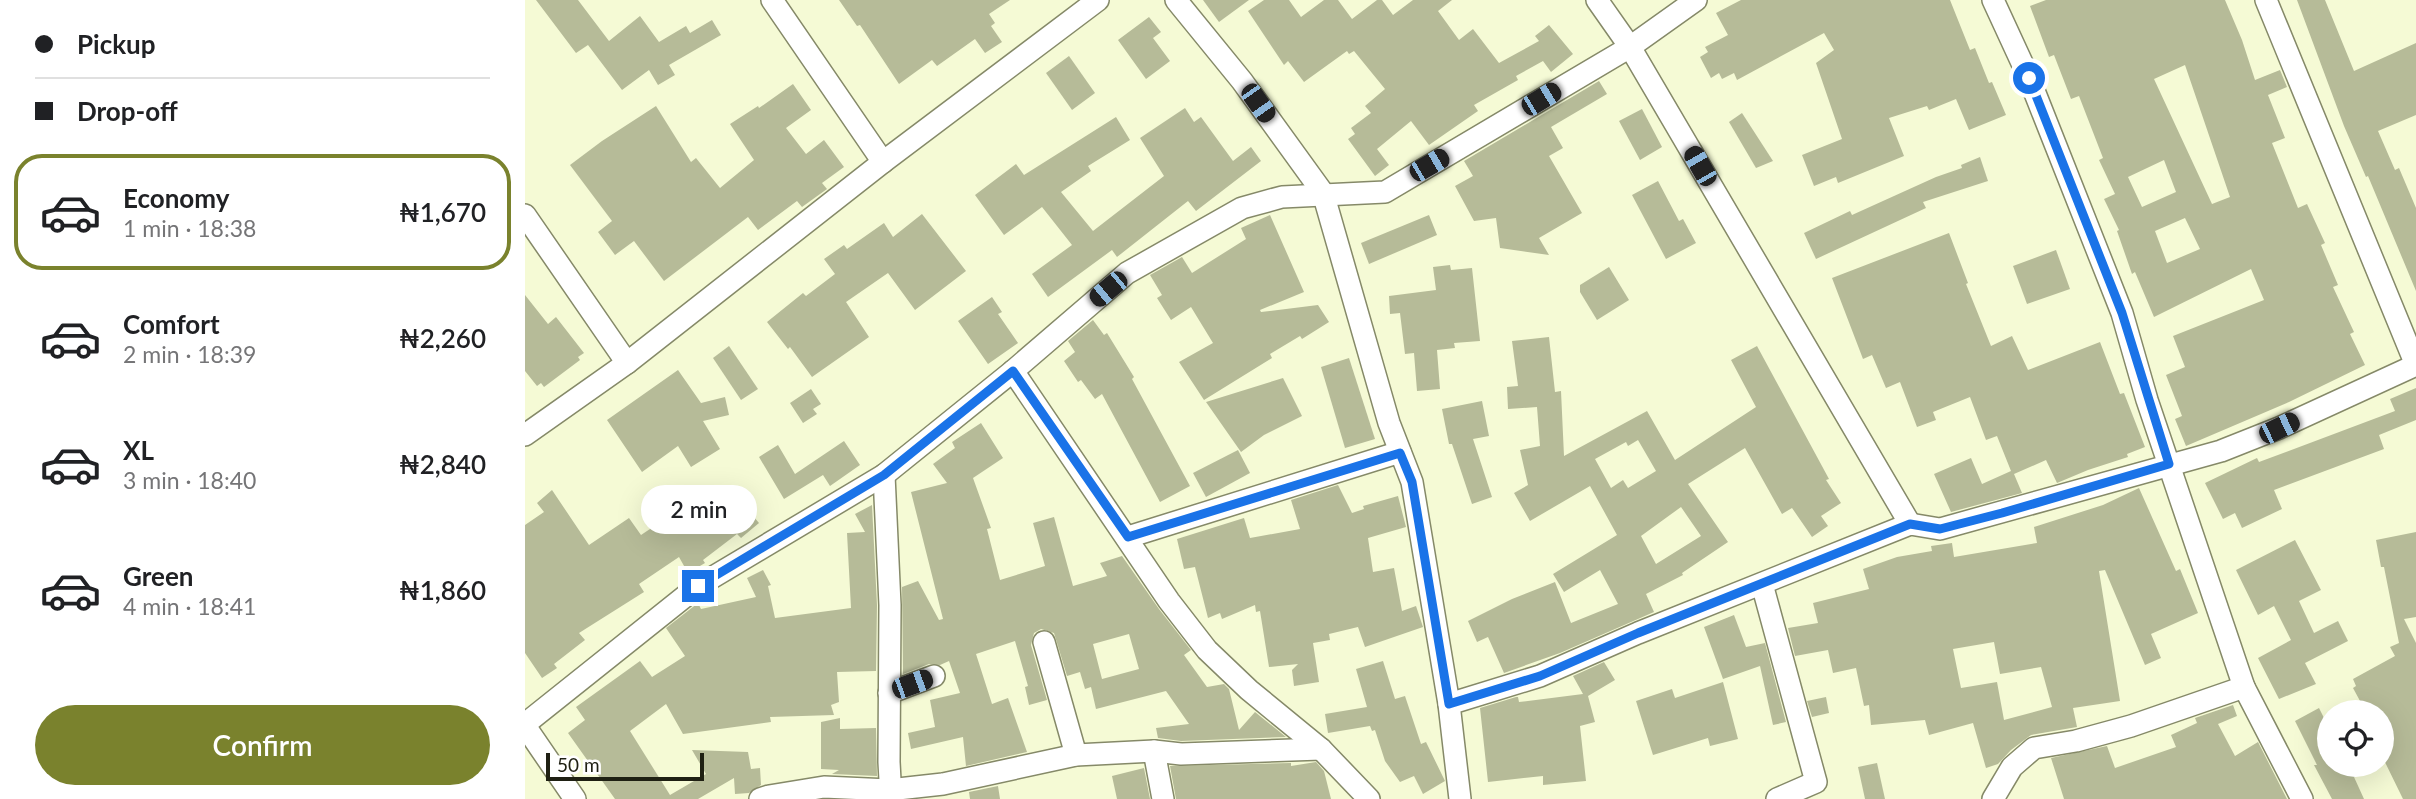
<!DOCTYPE html>
<meta charset="utf-8">
<style>
:root{--surface:#fff;--page:#f6f6f6;--text:#202124;--muted:#757577;--line:#e0e0e0;--accent:#7a822d}
body{margin:0;font-family:Lato,sans-serif;background:var(--page);color:var(--text);height:100vh;display:flex;flex-direction:column;font-size:26px;white-space:nowrap}
*{box-sizing:border-box;margin:0}
p{font-size:23px;color:var(--muted)}
.icon{flex:none;width:38px;height:38px;fill:none;stroke:currentColor;stroke-width:2;stroke-linecap:round;stroke-linejoin:round}
.map{position:relative;flex:1;overflow:hidden}
.panel{display:flex;flex-direction:column;background:var(--surface);width:525px}
.panel>*{flex:none}
.hud{display:grid;align-content:center;height:154px;padding:0 35px;background:var(--surface)}
.tools{position:absolute;left:1792px;top:700px;display:grid;gap:14px}
.tools a{display:grid;place-items:center;width:77px;height:77px;border-radius:50%;background:var(--surface);box-shadow:0 7px 28px #0002;font-size:35px}
.scale{position:absolute;left:21px;bottom:18px;width:158px;box-sizing:border-box;padding-left:7px;border:4px solid #1f2013;border-top:0;font-size:19px;line-height:24px;white-space:nowrap;color:#1f2013;-webkit-text-stroke:5px #fff;paint-order:stroke}
.end{position:absolute;width:32px;height:32px;margin:-16px;border:9px solid #1a73e8;background:#fff;box-shadow:0 0 0 4px #fff}
.from{border-radius:50%}
.bubble{position:absolute;height:49px;border-radius:24px;background:var(--surface);box-shadow:0 7px 28px #0002;font-size:23px;font-weight:600;line-height:49px;text-align:center}
.car{position:absolute;width:21px;height:42px;margin:-21px -10px;border-radius:9px;box-shadow:0 0 5px 2px #0007;background:linear-gradient(#222 24%,#8ab4d8 0 40%,#222 0 76%,#8ab4d8 0 86%,#222 0)}
.hud b{display:flex;align-items:center;gap:24px;height:66px;font-size:26px}
.hud b+b{border-top:2px solid var(--line)}
.hud i{width:18px;height:18px;background:var(--text)}
ul{padding:0;list-style:none}
li{display:flex;align-items:center;gap:21px;height:116px;margin:0 14px 10px;padding:0 21px;border:4px solid transparent;border-radius:28px}
li div{flex:1}
li b{display:block;font-size:26px}
li em{font-style:normal;font-weight:600}
li.current{border-color:var(--accent)}
li>.icon{width:63px;height:63px;stroke-width:1.5}
.cta{display:flex;gap:14px;margin-top:auto;padding:14px 35px}
.cta a{flex:1;height:80px;border-radius:42px;background:var(--accent);color:#fff;font-size:28px;font-weight:600;line-height:80px;text-align:center}
main{display:flex;flex:1;min-height:0}
.map>svg:first-child{display:block}
.building{fill:#b6bb98;fill-rule:evenodd}
.lines{fill:none;stroke-linecap:round;stroke-linejoin:round}
.minor-casing{stroke:#858968;stroke-width:24}
.minor{stroke:#fff;stroke-width:21}
.route{stroke:#1a73e8;stroke-width:9}
</style>
<main>
<section class="panel">
<div class="hud">
<b><i class="from"></i>Pickup</b>
<b><i></i>Drop-off</b>
</div>
<ul>
<li class="current"><svg class="icon" aria-label="car" viewBox="0 0 24 24"><path d="M5 17H2v-5l4-1 3-4h7l3 4 3 1v5h-3M9 17h6M6 11h13"/><circle cx="7" cy="17" r="2"/><circle cx="17" cy="17" r="2"/></svg><div><b>Economy</b><p>1 min · 18:38</p></div><em>₦1,670</em></li>
<li><svg class="icon" aria-label="car" viewBox="0 0 24 24"><path d="M5 17H2v-5l4-1 3-4h7l3 4 3 1v5h-3M9 17h6M6 11h13"/><circle cx="7" cy="17" r="2"/><circle cx="17" cy="17" r="2"/></svg><div><b>Comfort</b><p>2 min · 18:39</p></div><em>₦2,260</em></li>
<li><svg class="icon" aria-label="car" viewBox="0 0 24 24"><path d="M5 17H2v-5l4-1 3-4h7l3 4 3 1v5h-3M9 17h6M6 11h13"/><circle cx="7" cy="17" r="2"/><circle cx="17" cy="17" r="2"/></svg><div><b>XL</b><p>3 min · 18:40</p></div><em>₦2,840</em></li>
<li><svg class="icon" aria-label="car" viewBox="0 0 24 24"><path d="M5 17H2v-5l4-1 3-4h7l3 4 3 1v5h-3M9 17h6M6 11h13"/><circle cx="7" cy="17" r="2"/><circle cx="17" cy="17" r="2"/></svg><div><b>Green</b><p>4 min · 18:41</p></div><em>₦1,860</em></li>
</ul>
<div class="cta"><a>Confirm</a></div>
</section>
<div class="map">
<svg width="1891" height="799" viewBox="0 0 1891 799">
<rect width="100%" height="100%" fill="#f5fad5"/>
<!-- building -->
<g class="building">
<path d="M11,0H53L84,41L115,16L134,42L161,26L165,33L187,20L196,35L144,65L150,75L133,85L124,70L97,90L63,45L51,53Z"/>
<path d="M314,0H485L464,14L470,23L466,26L477,42L460,53L450,39L412,66L407,60L374,84L335,25L332,26Z"/>
<path d="M678,0H724L694,22Z"/>
<path d="M739,0H764L776,17L799,0H813L827,19L852,0H857L868,15L888,0H927L913,11L934,40L948,29L974,63L1014,41L1010,36L1024,25L1048,54L1026,72L1018,61L991,76L993,80L949,105L953,111L904,145L886,121L852,149L864,165L850,176L823,139L830,134L826,128L846,113L840,106L860,89L829,51L824,54L822,51L779,82L763,61L759,65L723,11Z"/>
<path d="M1216,0H1425L1445,50L1450,48L1464,83L1467,82L1481,115L1444,130L1431,99L1404,110L1402,106L1364,118L1379,156L1313,183L1311,177L1289,186L1277,155L1317,139L1291,63L1309,50L1299,33L1212,80L1209,73L1197,79L1194,73L1186,78L1175,57L1183,52L1180,47L1203,35L1191,13Z"/>
<path d="M1521,0H1700L1717,40L1730,80L1755,70L1762,87L1743,95L1760,138L1747,143L1773,208L1782,204L1800,243L1796,245L1813,285L1808,287L1829,332L1825,334L1840,365L1764,402L1661,446L1650,419L1657,416L1641,375L1660,367L1648,336L1739,300L1726,269L1629,317L1610,272L1607,274L1592,231L1594,230L1579,199L1590,194L1574,160L1578,158L1554,96L1546,99L1529,55L1524,57L1505,6ZM1660,65L1705,197L1687,204L1629,79ZM1639,160L1651,192L1617,207L1603,177ZM1660,218L1675,249L1642,263L1630,231Z"/>
<path d="M1772,0H1800L1829,71L1891,43V115L1853,131L1870,170L1874,168L1891,208V291L1843,176L1841,177L1819,126Z"/>
<path d="M624,17L636,32L628,38L645,61L621,79L593,40Z"/>
<path d="M544,56L570,93L547,110L521,73Z"/>
<path d="M1074,81L1082,94L1026,127L1038,148L1024,156L1057,213L1014,238L1024,255L975,248L971,218L949,221L930,186L948,176L939,161Z"/>
<path d="M268,84L286,110L261,128L281,154L299,140L319,167L297,183L302,189L277,207L272,201L233,230L223,217L139,281L109,241L90,255L73,232L87,221L45,165L77,141L131,106L166,162L171,158L195,188L229,160L205,124L233,106L234,108Z"/>
<path d="M660,108L669,122L676,117L708,161L726,147L736,161L671,211L663,201L592,257L587,250L523,297L507,274L547,245L517,207L479,235L450,195L491,164L499,175L591,117L605,140L563,166L566,171L536,192L568,231L639,176L615,138Z"/>
<path d="M1117,109L1137,147L1115,160L1094,121Z"/>
<path d="M1217,113L1248,161L1231,168L1204,122Z"/>
<path d="M1455,157L1463,181L1398,202L1401,208L1291,259L1279,233L1325,211L1327,215L1411,177L1437,168L1436,165Z"/>
<path d="M1133,181L1154,221L1158,219L1171,243L1141,259L1107,195Z"/>
<path d="M397,214L441,271L390,310L363,273L321,302L344,337L287,377L265,347L263,349L242,322L278,293L281,296L310,274L299,259L319,245L322,249L359,223L368,237Z"/>
<path d="M745,215L779,292L735,310L736,312L793,305L804,322L777,339L775,336L745,354L747,358L679,400L654,362L688,343L666,307L646,320L632,298L637,295L625,275L657,257L667,273L721,239L716,228Z"/>
<path d="M904,215L912,235L844,264L836,243Z"/>
<path d="M1424,233L1443,283L1441,284L1466,346L1487,336L1503,370L1575,342L1595,394L1599,393L1620,447L1602,454L1603,457L1563,470L1532,483L1521,460L1489,474L1497,493L1426,512L1409,474L1446,458L1457,484L1486,471L1472,436L1461,440L1445,397L1408,412L1411,420L1392,427L1375,382L1361,388L1347,355L1338,359L1307,278Z"/>
<path d="M1531,250L1545,289L1502,304L1488,266Z"/>
<path d="M925,265L926,270L947,268L955,341L929,343L930,348L912,350L915,389L892,391L889,353L880,354L875,313L865,314L864,296L911,290L908,267Z"/>
<path d="M1084,267L1104,300L1072,320L1055,292V285Z"/>
<path d="M0,295L23,324L31,317L59,353L53,357L55,360L19,387L16,383L12,386L0,371Z"/>
<path d="M467,297L477,312L473,314L493,343L463,364L433,321Z"/>
<path d="M568,320L579,335L582,333L609,377L607,379L665,486L635,502L577,394L570,399L556,380L553,382L539,361L550,352L543,341Z"/>
<path d="M1024,337L1030,392L1036,391L1039,456L1122,411L1150,460L1231,407L1206,360L1232,346L1304,479L1301,480L1316,503L1296,516L1303,526L1287,537L1267,508L1257,514L1220,448L1163,484L1203,542L1157,573L1158,575L1121,594L1129,612L1035,653L979,673L963,637L952,642L943,621L987,599L1030,582L1046,623L1093,604L1075,570L1039,592L1028,574L1092,535L1065,486L1005,521L989,493L1003,485L995,450L1015,446L1012,407L983,409L982,387L993,386L987,341ZM1113,440L1131,471L1103,488L1098,480L1086,488L1070,459L1101,442L1103,446ZM1156,507L1176,536L1131,564L1116,536Z"/>
<path d="M204,346L233,389L216,400L188,358Z"/>
<path d="M824,358L850,439L820,448L796,367Z"/>
<path d="M153,370L176,403L200,397L204,415L178,421L195,449L166,467L153,446L117,472L82,420Z"/>
<path d="M758,378L777,416L739,435L716,452L681,402Z"/>
<path d="M1891,388V420L1854,435L1859,449L1749,490L1757,509L1717,528L1710,513L1698,519L1680,483L1732,458L1734,462L1870,411L1865,399Z"/>
<path d="M286,389L296,404L288,409L292,414L278,423L265,403Z"/>
<path d="M957,401L964,436L948,439L967,497L947,504L927,444H924L917,409Z"/>
<path d="M456,423L478,458L448,478L466,528L462,529L475,580L520,566L508,523L529,517L548,586L582,576L575,563L597,556L634,609L666,650L659,655L682,687L699,684L704,689L714,730L730,712L761,737L656,741L633,738L631,728L664,724L641,691L571,709L566,687L560,689L555,672L542,676L529,633L516,629L509,633L506,645L522,700L504,705L500,687L503,686L490,641L451,654L467,704L483,698L502,752L441,766L438,737L386,749L383,733L410,727L405,700L435,693L424,661L415,665L404,664L378,674L377,587L393,581L414,620L418,619L386,492L422,483L408,464L430,448L427,442ZM604,634L614,669L577,679L568,644Z"/>
<path d="M319,441L335,465L305,486L298,475L259,499L234,457L253,445L270,474Z"/>
<path d="M713,450L725,473L681,497L668,473Z"/>
<path d="M813,485L827,513L839,509L838,506L873,496L881,527L843,538L848,572L869,568L877,611L891,606L898,627L840,647L833,627L804,634L805,640L788,643L794,682L769,686L767,670L773,664L744,667L735,611L731,612L730,605L697,619L695,613L683,618L670,567L659,569L652,539L719,518L725,538L775,529L766,500Z"/>
<path d="M1614,488L1651,571L1655,569L1673,613L1626,634L1636,658L1620,665L1580,570L1574,571L1595,701L1548,708L1552,727L1506,735L1486,750L1473,764L1461,768L1448,723L1404,735L1400,720L1346,725L1344,705L1339,706L1331,668L1308,673L1303,650L1270,656L1263,628L1293,623L1288,603L1344,589L1338,569L1372,557L1407,551L1406,546L1427,543L1429,557L1512,543L1509,527L1578,505ZM1469,642L1475,674L1516,667L1527,707L1479,720L1472,682L1436,688L1428,649Z"/>
<path d="M27,490L64,545L104,518L116,535L149,513L159,528L200,497L211,511L218,504L234,523L216,538L212,534L178,560L180,563L163,573L154,557L114,584L119,592L54,633L60,640L29,664L32,668L17,678L0,653V525L19,512L12,503Z"/>
<path d="M347,505L352,605L351,671L312,672L314,702L306,705L309,715L245,717L246,722L158,734L141,704L105,731L145,795L181,774L167,750L223,752L226,769L235,768L236,785L224,793L210,794L209,778L173,799H90L43,733L60,720L51,707L115,661L127,677L160,656L141,628L173,603L176,609L231,597L222,578L238,570L246,585L243,586L250,618L326,608L322,533L340,532L330,514Z"/>
<path d="M1891,532V617L1879,619L1891,643V799H1878L1857,756V712H1841L1828,688L1831,686L1828,679L1870,656L1865,647L1874,643L1859,567H1856L1851,540Z"/>
<path d="M1770,540L1796,590L1774,601L1789,633L1813,621L1823,641L1780,663L1791,684L1754,699L1733,658L1766,640L1749,606L1733,615L1711,570Z"/>
<path d="M1209,615L1221,647L1240,643L1261,722L1248,725L1235,666L1198,679L1179,627Z"/>
<path d="M858,661L870,699L880,696L896,744L901,742L920,781L898,794L889,776L875,782L860,761L850,730L847,731L845,726L803,733L800,714L842,707L831,669Z"/>
<path d="M1079,662L1090,680L1063,696L1070,722L1055,726L1061,781L1018,785V776L963,782L955,708L991,697H993L994,702L1058,694L1048,676Z"/>
<path d="M1198,682L1213,739L1185,746L1183,738L1128,755L1111,701L1147,689L1150,698Z"/>
<path d="M1301,697L1304,713L1287,717L1282,701Z"/>
<path d="M1708,705L1712,716L1693,724L1710,756L1733,742L1762,799H1539L1526,758L1582,746L1590,768L1651,747L1646,735L1672,723L1670,718Z"/>
<path d="M1794,708L1804,728V765H1851L1829,777L1839,799H1807L1789,765H1792L1770,721Z"/>
<path d="M315,718V729L351,728L352,776L307,774L314,770L296,769V722Z"/>
<path d="M791,762L799,771L806,799H651L645,766L766,763V766Z"/>
<path d="M1352,763L1360,799H1340L1333,767Z"/>
<path d="M619,768L625,799H592L587,776Z"/>
<path d="M473,786L475,799H445L444,792Z"/>
</g>
<g class="lines">
<defs>
<g id="minor">
<path d="M247,0L358,162"/>
<path d="M651,0L717,81L798,193L864,423L887,482L924,704"/>
<path d="M1072,0L1105,47L1385,524"/>
<path d="M1468,0L1504,78L1597,313L1622,400L1719,687L1777,799"/>
<path d="M1741,0L1891,365"/>
<path d="M0,215L102,363L0,435"/>
<path d="M102,363L358,162L573,0"/>
<path d="M488,371L644,601L682,650L724,690L796,749L844,799"/>
<path d="M359,475L365,605L364,762L366,799"/>
<path d="M603,537L875,452"/>
<path d="M1237,584L1291,782L1252,799"/>
<path d="M519,642L551,755"/>
<path d="M364,693L409,676"/>
<path d="M0,724L173,586L359,475L488,371L602,273L717,208L757,197L860,192L1105,47L1171,0"/>
<path d="M0,726L50,799"/>
<path d="M629,751L638,799"/>
<path d="M235,799L244,796L299,787L364,790L418,784L551,755L629,751L656,754L796,749"/>
<path d="M935,799L924,704L1015,676L1113,633L1385,524L1415,529L1696,451L1754,428L1891,365"/>
<path d="M1468,799L1487,767L1509,748L1551,741L1606,726L1719,687"/>
</g>
</defs>
<!-- minor casing -->
<use href="#minor" class="minor-casing"/>
<!-- minor -->
<use href="#minor" class="minor"/>
</g>
<g class="lines">
<!-- route -->
<path class="route" d="M173,586L359,475L488,371L603,537L875,453L887,482L924,704L1015,676L1113,633L1385,524L1415,529L1477,513L1644,464L1597,313L1504,78"/>
</g>
</svg>
<div class="tools">
<a><svg class="icon" aria-label="locate" viewBox="0 0 24 24"><circle cx="12" cy="12" r="6"/><path d="M12 2v4M12 18v4M2 12h4M18 12h4"/></svg></a>
</div>
<div class="scale">50 m</div>
<i class="end from" style="left:1504px;top:78px"></i>
<i class="end" style="left:173px;top:586px"></i>
<div class="bubble" style="left:116px;top:485px;width:116px">2 min</div>
<i class="car" style="left:1016px;top:99px;rotate:59deg"></i>
<i class="car" style="left:733px;top:103px;rotate:145deg"></i>
<i class="car" style="left:904px;top:165px;rotate:60deg"></i>
<i class="car" style="left:1175px;top:166px;rotate:330deg"></i>
<i class="car" style="left:583px;top:289px;rotate:230deg"></i>
<i class="car" style="left:1754px;top:428px;rotate:64deg"></i>
<i class="car" style="left:387px;top:684px;rotate:70deg"></i>
</div>
</main>
